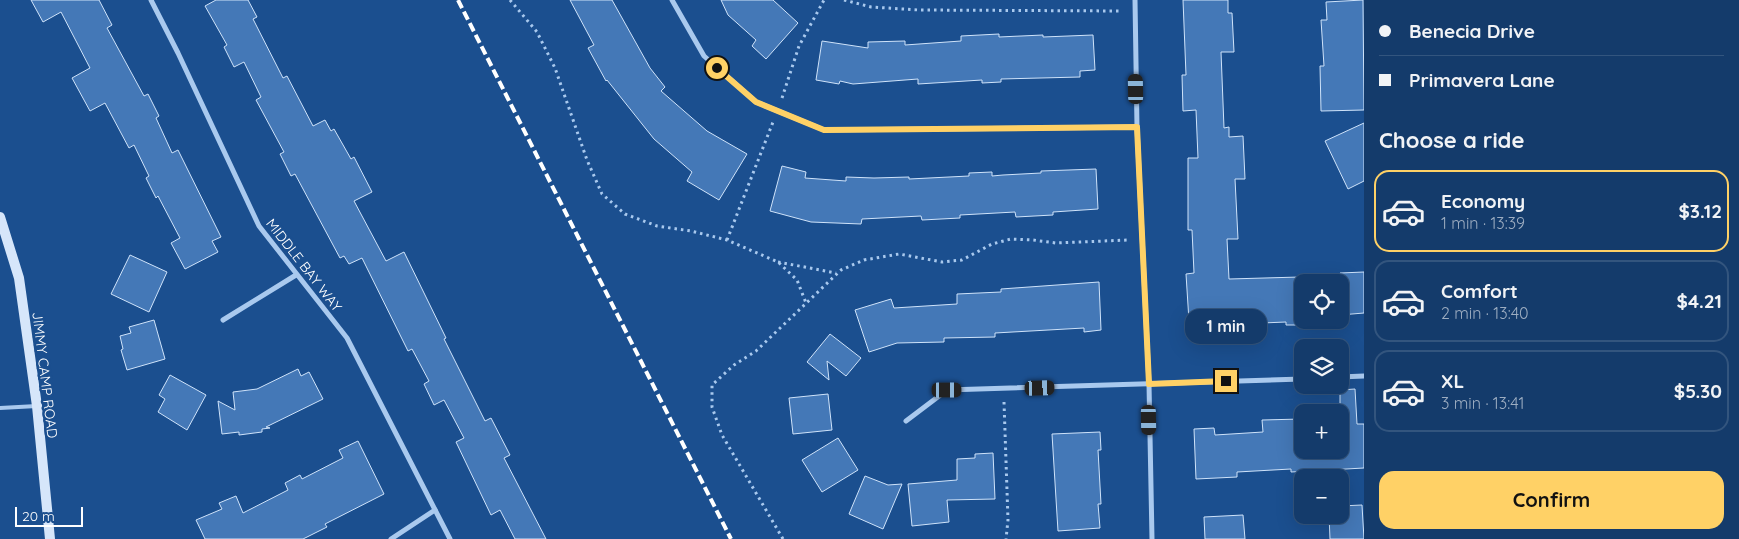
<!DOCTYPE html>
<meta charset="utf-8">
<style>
:root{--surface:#143b6b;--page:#1d4271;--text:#f1f3f6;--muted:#9dadc1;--line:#33557e;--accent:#ffd166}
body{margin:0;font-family:Quicksand,sans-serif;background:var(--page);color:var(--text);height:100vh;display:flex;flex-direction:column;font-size:19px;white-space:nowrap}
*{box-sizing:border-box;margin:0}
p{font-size:16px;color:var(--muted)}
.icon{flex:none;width:28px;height:28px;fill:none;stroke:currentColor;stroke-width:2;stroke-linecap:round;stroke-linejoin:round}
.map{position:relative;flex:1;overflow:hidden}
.details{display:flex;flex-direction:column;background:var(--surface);width:375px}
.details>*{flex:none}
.banner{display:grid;align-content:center;height:110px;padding:0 15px;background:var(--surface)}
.buttons{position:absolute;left:1294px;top:274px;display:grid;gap:10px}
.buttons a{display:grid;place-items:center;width:55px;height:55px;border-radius:10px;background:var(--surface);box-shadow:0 5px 20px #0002,0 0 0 1px var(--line);font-size:25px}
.scale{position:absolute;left:15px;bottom:12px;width:68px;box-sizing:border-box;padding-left:5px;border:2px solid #fff;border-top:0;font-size:14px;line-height:18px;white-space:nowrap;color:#fff;-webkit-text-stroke:4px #1b4f8f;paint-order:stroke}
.end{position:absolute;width:22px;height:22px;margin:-11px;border:6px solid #ffd166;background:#111;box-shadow:0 0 0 2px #111}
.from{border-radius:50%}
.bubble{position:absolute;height:35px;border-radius:15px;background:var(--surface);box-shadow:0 5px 20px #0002,0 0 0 1px var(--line);font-size:16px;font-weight:700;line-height:35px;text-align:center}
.car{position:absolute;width:15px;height:30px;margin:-15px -8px;border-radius:6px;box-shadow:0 0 4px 1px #0007;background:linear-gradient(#222 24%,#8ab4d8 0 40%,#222 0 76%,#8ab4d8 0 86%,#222 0)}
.banner b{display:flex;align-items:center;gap:18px;height:48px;font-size:19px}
.banner b+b{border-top:1px solid var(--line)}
.banner i{width:12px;height:12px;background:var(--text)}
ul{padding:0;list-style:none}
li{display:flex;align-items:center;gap:15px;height:82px;margin:0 10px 8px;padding:0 5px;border:2px solid var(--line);border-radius:15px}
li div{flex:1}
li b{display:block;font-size:19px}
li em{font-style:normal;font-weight:700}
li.current{border-color:var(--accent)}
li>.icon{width:45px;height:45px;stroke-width:1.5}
h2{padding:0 15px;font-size:22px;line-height:60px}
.button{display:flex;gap:10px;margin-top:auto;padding:10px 15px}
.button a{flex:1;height:58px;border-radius:15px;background:var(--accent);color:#111;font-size:20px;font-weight:700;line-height:58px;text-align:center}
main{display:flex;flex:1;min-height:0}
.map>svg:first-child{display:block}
.building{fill:#4478b7;stroke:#cfe3fa}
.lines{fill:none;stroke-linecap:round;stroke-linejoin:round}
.path{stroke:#a9c9ee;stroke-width:3;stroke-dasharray:2.5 4;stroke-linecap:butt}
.lane{stroke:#a9c9ee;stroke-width:4}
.street{stroke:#a9c9ee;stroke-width:5}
.secondary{stroke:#d6e6fa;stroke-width:10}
.rail{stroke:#fff;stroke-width:4;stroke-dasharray:9 4;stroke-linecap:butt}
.route{stroke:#ffd166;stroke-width:6}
.labels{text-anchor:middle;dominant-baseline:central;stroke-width:5;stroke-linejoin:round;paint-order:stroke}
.street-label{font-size:14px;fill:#fff;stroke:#1b4f8f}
</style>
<main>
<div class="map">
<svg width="1364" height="539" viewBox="0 0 1364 539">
<rect width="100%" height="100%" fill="#1b4f8f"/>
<!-- building -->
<g class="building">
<path d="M31,0H99L112,25L107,28L144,96L148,94L159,116L156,118L172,153L178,150L221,237L212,241L218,252L185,269L171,243L180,238L158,196L156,198L146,178L149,176L134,145L129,148L105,103L90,111L72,78L90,68L61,12L43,22Z"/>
<path d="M216,0H248L257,17L253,19L283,78L287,76L313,126L325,120L331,131L334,129L351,159L354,157L372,192L354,201L386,261L404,252L446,338L444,339L485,421L491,418L510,455L504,458L546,539H515L500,510L491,515L456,442L464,438L444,400L434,405L424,384L429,381L412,349L408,351L362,258L349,264L344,256L340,258L295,174L291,176L280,154L284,152L256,100L261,97L244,62L234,67L224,47L227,45L205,6Z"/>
<path d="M570,0H612L650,68L665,87L661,91L707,131L747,154L719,200L687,181L692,172L654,139L607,80L606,81L588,48L594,45Z"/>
<path d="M721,0H773L798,23L766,59L752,46L756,40L728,15Z"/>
<path d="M1183,0H1228V13H1232L1234,52H1221L1224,128L1229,127V137L1243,136L1245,179H1235L1238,239H1227L1229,279L1300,277L1303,325H1286V322L1262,323V318L1189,321L1186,274L1194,273L1192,230H1188V158H1198L1196,110L1183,111L1182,75H1186Z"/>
<path d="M1363,0L1364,110L1321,111L1320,66H1324L1321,20H1327L1326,2Z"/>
<path d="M999,34V37L1043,35V37L1093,35L1095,70L1080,71V77L1001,79V82L982,83V80L918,84V79L853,84L840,81L839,84L816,80L822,41L868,48V42L905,41V45L961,41V36Z"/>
<path d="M1364,123V181L1348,189L1325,141Z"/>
<path d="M782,166L806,172L805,178L846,181V177L874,178L909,177V179L969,176V173L992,172V176L1003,175L1041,173V171L1096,169L1098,209L1053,212V215L1016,217L1015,212L960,215V218L922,220L921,216L862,219L861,224L811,222L770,211Z"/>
<path d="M130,255L167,272L149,312L111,294Z"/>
<path d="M1364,272V313L1340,315V273Z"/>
<path d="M1099,282L1101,330L1084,332V328L995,333V337L944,338V342L897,343L869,352L855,310L891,299L894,308L957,304V294L1001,292V289Z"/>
<path d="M154,320L165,359L127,370L121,350L123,349L120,336L131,333L129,327Z"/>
<path d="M830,334L861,358L846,376L827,361L829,380L807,362Z"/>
<path d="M298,369L301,376L309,372L323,399L266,427L270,428L262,429V432L239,435V432L222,434L218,401L235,410L233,392L257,389Z"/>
<path d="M170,375L206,395L187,430L158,412L165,399L159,395Z"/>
<path d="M1355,389L1357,424H1364V468L1291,472V469L1237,472V477L1196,479L1194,429L1214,428L1215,435L1263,432L1262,420L1302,419V450H1340V390Z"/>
<path d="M828,394L832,430L793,434L789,398Z"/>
<path d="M1100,432L1101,450H1098L1101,504H1098L1100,528L1058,531L1052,434Z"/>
<path d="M838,438L858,470L822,492L802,460Z"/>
<path d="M358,441L384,494L325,524L327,527L303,539H205L196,520L222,509L219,503L236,496L243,513L288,490L285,483L300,475L302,479L343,458L339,450Z"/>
<path d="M993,453L995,499L947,500L949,522L912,526L908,484L957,480V459L975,458V454Z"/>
<path d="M865,476L888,485L902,484L883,529L849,514Z"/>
<path d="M1362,505L1364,539H1330L1329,515H1340V506Z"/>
<path d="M1243,515L1245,539H1205L1204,517Z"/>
</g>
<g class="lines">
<!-- path -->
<g class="path">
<path d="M510,0L537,32L555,68L587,160L602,194L625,214L657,226L691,231L727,240L778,262L797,280L806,303"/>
<path d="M844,0L871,7L919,10L1122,11"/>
<path d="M782,98L799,46L824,0"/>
<path d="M727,240L773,122"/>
<path d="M778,262L836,273"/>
<path d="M1004,402L1008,520L1006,539"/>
<path d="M783,539L722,435L712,407V385L734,365L756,351L841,270L864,260L899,254L942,262L962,260L992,244L1011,239L1033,240L1056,243L1128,240"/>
</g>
<!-- lane -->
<path class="lane" d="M0,408L37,406"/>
<!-- street -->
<g class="street">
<path d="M151,0L178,53L259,226L347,338L450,539"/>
<path d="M672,0L704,56L756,102L824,130L1137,127"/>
<path d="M1135,0L1137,127L1149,384L1152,539"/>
<path d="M223,320L296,275"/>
<path d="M1340,377L1364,376"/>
<path d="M906,421L947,390L1302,379"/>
<path d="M391,539L435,510"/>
</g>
<!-- secondary -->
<path class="secondary" d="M0,217L19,278L37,406L50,539"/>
<!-- rail -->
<path class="rail" d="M458,0L731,539"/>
</g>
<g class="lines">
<!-- route -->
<path class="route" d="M717,68L756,102L824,130L1137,127L1149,384L1226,381"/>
</g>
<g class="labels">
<!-- street labels -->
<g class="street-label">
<text transform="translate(304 265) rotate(52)">MIDDLE BAY WAY</text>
<text transform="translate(45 375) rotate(83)">JIMMY CAMP ROAD</text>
</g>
</g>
</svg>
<div class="buttons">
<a><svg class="icon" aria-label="locate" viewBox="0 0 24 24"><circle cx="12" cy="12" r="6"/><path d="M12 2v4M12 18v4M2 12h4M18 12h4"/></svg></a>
<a><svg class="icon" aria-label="layers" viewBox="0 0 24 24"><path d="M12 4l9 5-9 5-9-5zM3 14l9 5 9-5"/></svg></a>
<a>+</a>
<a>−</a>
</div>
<div class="scale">20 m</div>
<i class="end from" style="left:717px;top:68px"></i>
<i class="end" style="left:1226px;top:381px"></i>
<div class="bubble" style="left:1185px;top:309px;width:82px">1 min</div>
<i class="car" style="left:1136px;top:89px;rotate:359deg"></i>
<i class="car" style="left:1040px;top:388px;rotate:88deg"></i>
<i class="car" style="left:947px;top:390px;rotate:90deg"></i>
<i class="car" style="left:1149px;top:420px;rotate:179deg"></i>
</div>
<section class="details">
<div class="banner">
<b><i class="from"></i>Benecia Drive</b>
<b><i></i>Primavera Lane</b>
</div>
<h2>Choose a ride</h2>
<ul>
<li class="current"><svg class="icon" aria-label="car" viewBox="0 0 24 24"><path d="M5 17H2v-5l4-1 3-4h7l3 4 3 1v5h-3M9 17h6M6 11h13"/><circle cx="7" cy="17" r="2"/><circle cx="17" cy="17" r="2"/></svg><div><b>Economy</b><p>1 min · 13:39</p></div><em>$3.12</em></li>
<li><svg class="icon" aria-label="car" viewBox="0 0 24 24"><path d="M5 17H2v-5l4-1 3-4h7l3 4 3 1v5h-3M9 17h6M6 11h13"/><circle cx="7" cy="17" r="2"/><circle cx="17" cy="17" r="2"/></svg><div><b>Comfort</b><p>2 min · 13:40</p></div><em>$4.21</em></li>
<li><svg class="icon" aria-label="car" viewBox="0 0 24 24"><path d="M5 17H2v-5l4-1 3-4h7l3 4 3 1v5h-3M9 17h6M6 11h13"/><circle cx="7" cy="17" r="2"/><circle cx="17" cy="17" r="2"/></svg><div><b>XL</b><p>3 min · 13:41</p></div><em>$5.30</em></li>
</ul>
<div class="button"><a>Confirm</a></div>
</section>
</main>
